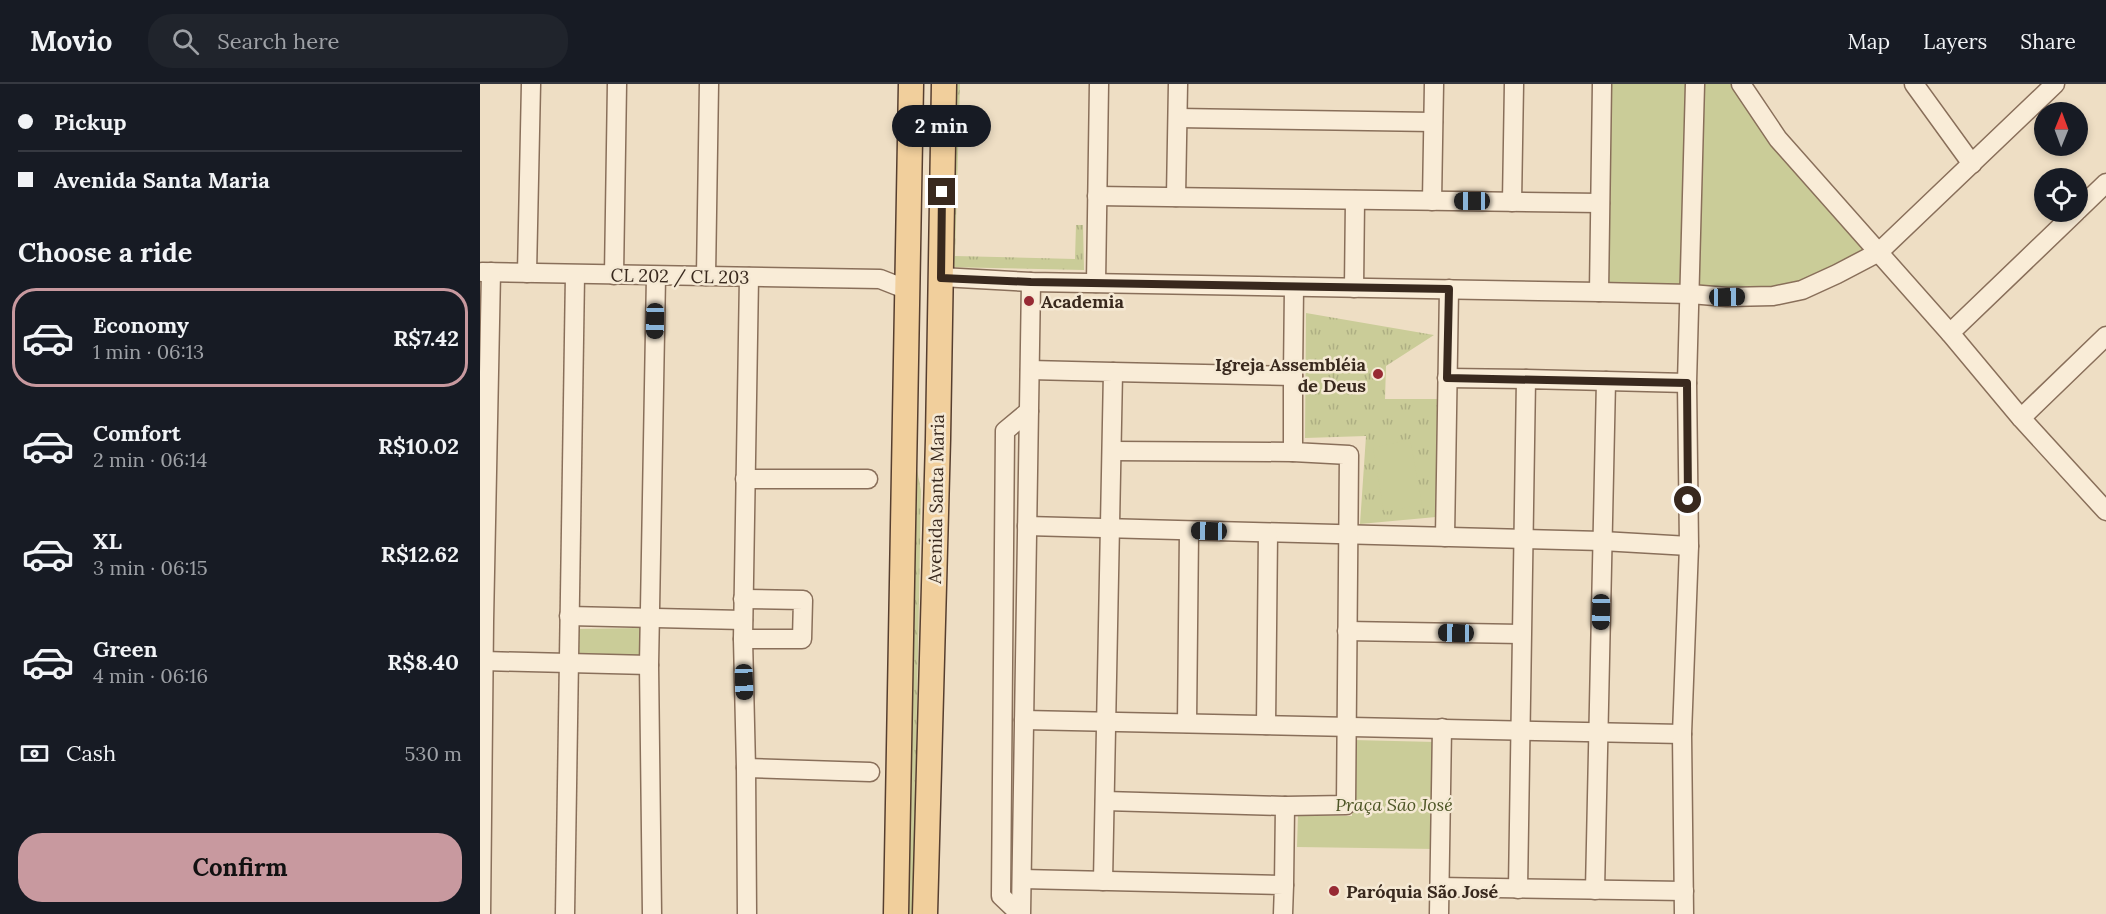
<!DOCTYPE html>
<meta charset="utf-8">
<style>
:root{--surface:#171b24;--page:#20242c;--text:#f1f3f6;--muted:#9ea1a6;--line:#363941;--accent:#c8999f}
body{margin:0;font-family:Lora,serif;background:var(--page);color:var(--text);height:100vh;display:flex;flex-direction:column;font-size:22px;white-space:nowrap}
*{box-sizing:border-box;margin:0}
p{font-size:20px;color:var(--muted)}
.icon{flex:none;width:33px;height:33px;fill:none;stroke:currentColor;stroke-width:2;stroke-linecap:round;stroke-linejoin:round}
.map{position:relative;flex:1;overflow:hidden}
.details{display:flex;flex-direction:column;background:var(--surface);width:480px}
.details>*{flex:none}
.guide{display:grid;align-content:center;height:132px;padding:0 18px;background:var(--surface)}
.needle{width:39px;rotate:1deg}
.tools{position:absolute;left:1554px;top:18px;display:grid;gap:12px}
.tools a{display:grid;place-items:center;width:54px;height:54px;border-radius:50%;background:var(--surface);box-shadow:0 3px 9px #0003;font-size:30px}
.end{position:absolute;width:27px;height:27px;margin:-14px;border:8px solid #39291e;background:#fff;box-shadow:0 0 0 3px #fff}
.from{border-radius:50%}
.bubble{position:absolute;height:42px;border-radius:21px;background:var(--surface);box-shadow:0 3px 9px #0003;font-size:20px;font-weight:700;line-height:42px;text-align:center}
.car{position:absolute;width:18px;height:36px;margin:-18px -9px;border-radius:8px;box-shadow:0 0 4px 2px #0007;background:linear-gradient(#222 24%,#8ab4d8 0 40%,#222 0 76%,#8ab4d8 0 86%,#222 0)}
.guide b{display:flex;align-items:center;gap:21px;height:57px;font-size:22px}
.guide b+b{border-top:2px solid var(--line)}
.guide i{width:15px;height:15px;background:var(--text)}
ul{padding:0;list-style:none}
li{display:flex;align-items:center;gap:18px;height:99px;margin:0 12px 9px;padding:0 6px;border:3px solid transparent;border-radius:24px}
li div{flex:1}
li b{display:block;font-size:22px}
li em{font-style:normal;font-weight:700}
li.selected{border-color:var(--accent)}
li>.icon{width:54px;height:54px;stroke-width:1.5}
h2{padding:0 18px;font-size:27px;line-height:72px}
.pay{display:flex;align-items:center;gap:15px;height:66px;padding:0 18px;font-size:22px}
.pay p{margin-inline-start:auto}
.primary-button{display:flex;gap:12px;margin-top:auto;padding:12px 18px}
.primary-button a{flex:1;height:69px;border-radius:24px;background:var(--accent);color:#111;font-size:24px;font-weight:700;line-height:69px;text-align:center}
header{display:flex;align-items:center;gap:36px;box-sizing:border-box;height:84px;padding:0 30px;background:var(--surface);border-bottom:2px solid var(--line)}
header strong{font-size:28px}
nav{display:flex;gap:33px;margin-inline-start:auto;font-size:21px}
.search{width:420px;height:54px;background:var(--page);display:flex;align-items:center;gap:15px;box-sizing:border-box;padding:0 21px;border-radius:24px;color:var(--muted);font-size:22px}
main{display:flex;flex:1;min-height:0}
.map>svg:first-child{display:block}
.grass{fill:url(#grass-tufts)}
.green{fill:#cacc98}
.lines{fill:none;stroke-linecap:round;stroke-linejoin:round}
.minor-casing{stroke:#896f5a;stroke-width:21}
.major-casing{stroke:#563e2f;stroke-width:27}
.minor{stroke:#f9ecd7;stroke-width:18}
.major{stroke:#f1cf9c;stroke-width:24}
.route{stroke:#39291e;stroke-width:8}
.poi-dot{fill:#972a34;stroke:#f5e9d4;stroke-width:2}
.labels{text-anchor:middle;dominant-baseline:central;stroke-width:5;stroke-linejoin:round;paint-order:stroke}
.street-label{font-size:18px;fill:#39291e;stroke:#f5e9d4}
.poi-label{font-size:18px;font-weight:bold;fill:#39291e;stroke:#f5e9d4;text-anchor:start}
.park-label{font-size:18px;font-style:italic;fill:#4d5525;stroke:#f5e9d4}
</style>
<header>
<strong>Movio</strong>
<div class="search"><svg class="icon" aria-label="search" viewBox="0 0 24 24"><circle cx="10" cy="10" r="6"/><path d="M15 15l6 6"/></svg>Search here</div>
<nav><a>Map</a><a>Layers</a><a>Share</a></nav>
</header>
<main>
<section class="details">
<div class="guide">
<b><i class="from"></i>Pickup</b>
<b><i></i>Avenida Santa Maria</b>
</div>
<h2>Choose a ride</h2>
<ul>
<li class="selected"><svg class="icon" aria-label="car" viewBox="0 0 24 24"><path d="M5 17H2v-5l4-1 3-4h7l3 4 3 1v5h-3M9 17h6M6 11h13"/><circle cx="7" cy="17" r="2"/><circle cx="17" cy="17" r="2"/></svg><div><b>Economy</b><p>1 min · 06:13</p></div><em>R$7.42</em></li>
<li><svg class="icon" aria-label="car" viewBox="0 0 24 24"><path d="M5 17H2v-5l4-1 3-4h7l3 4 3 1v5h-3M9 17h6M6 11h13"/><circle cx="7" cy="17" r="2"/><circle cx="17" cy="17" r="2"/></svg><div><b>Comfort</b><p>2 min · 06:14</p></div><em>R$10.02</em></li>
<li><svg class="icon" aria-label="car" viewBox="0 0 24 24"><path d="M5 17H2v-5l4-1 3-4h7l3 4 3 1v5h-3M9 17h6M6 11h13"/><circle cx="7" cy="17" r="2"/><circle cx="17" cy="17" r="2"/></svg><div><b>XL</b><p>3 min · 06:15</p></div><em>R$12.62</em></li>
<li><svg class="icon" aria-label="car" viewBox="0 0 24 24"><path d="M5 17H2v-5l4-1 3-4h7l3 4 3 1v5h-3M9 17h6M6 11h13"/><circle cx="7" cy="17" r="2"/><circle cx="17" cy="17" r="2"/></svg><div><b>Green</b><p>4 min · 06:16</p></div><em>R$8.40</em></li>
</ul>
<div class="pay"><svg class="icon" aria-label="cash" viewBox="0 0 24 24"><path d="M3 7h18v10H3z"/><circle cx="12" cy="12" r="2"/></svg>Cash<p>530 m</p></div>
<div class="primary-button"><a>Confirm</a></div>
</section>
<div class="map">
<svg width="1626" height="830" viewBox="0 0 1626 830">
<defs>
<pattern id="grass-tufts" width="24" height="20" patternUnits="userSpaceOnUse" patternTransform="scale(1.5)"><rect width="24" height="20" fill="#cacc98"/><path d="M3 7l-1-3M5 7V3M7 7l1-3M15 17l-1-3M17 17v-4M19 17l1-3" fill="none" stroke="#aeaf83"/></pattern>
</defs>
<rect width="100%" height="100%" fill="#eedec4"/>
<!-- grass -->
<g class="grass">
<path d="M468,0H480L475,172L595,175L596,141H603L604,186L464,183Z"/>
<path d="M826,229L954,251L906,282L905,315H958L956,433L880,440L886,352L825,354Z"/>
<path d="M430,348L441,407L433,830H420Z"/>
</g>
<!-- green -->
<g class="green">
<path d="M1122,0H1264L1399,168L1291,210L1119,208Z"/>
<path d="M930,355L942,420L904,428L893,364Z"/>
<path d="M161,544V575L97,574L96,545Z"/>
<path d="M873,656L956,658L955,765L817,763L818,731L872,732Z"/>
</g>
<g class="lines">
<defs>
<g id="minor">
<path d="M1261,0L1298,55L1470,249L1541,334L1626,427"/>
<path d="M1434,0L1492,80"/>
<path d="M698,34L953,38"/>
<path d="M617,112L1120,119"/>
<path d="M696,113L698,0"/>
<path d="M952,117L954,0"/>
<path d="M1032,118L1034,0"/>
<path d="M1598,126L1626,99"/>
<path d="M2,188L400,195L428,206"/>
<path d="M47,189L51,0"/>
<path d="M134,191L137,0"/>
<path d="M226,192L229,0"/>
<path d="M461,193L551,198L1119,208L1210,210L1247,213L1293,212L1322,206L1357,190L1399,168L1575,0"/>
<path d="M616,199L619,0"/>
<path d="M874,204L875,116"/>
<path d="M1119,208L1122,0"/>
<path d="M1470,249L1596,128"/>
<path d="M550,286L633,288L623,797"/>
<path d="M633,288L813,292L814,203"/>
<path d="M967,294L1046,295"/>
<path d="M1541,334L1626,252"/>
<path d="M632,367L813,368"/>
<path d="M265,395H388"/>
<path d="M547,442L1122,457L1209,462"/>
<path d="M965,453L969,205"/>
<path d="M89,532L263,536"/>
<path d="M867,547L1041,550"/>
<path d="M263,555H322L323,516L263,515"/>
<path d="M4,577L169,581"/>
<path d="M544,636L1202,650"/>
<path d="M707,639L709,447"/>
<path d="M786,641L788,449"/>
<path d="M266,684L390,688"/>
<path d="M625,717L805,722L804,801"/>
<path d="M805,722L866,721L869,371L813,368V292"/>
<path d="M542,795L804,801L803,830"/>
<path d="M959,803L1204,807"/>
<path d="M1038,805L1046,295L1207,299"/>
<path d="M1115,806L1126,297"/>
<path d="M1,830L4,538L11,188"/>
<path d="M85,830L95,191"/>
<path d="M172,830L169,581L176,192"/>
<path d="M267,830L266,684L263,555L269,193"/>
<path d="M540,830L521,812L525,347L549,327"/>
<path d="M541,830L551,198"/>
<path d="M959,830L962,644"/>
<path d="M1204,830L1202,650L1209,462L1207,299L1215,0"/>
</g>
<g id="major">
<path d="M416,830L431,0"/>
<path d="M445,830L458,355L464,0"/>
</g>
</defs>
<!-- minor casing -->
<use href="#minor" class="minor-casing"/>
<!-- major casing -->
<use href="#major" class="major-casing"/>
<!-- minor -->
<use href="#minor" class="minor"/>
<!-- major -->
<use href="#major" class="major"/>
</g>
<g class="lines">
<!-- route -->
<path class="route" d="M462,108L461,194L551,198L969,205L967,294L1207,299L1208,416"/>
</g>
<!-- markers -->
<g class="poi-dot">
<circle cx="549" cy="217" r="6"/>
<circle cx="898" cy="290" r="6"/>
<circle cx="854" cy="807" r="6"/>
</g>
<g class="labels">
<!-- street labels -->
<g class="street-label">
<text transform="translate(200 192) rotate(1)">CL 202 / CL 203</text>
<text transform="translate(456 415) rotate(-89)">Avenida Santa Maria</text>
</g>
<!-- poi labels -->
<g class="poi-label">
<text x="561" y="217">Academia</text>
<text x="886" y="280" text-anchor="end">Igreja Assembléia<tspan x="886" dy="21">de Deus</tspan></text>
<text x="866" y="807">Paróquia São José</text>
</g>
<!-- park labels -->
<g class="park-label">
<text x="914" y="720">Praça São José</text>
</g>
</g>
</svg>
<div class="tools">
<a><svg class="needle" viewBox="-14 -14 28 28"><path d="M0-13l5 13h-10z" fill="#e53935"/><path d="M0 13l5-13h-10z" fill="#9ea1a6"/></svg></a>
<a><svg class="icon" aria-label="locate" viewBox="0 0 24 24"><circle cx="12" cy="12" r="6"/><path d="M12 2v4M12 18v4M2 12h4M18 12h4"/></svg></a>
</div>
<i class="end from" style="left:1208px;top:416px"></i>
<i class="end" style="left:462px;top:108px"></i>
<div class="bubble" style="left:412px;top:21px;width:99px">2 min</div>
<i class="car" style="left:992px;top:117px;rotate:270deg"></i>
<i class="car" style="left:1247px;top:213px;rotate:89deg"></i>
<i class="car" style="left:175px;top:237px;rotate:181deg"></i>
<i class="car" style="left:729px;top:447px;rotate:271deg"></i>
<i class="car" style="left:1121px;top:528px;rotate:181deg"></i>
<i class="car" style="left:976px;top:549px;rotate:271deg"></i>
<i class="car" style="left:264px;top:598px;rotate:178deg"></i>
</div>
</main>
